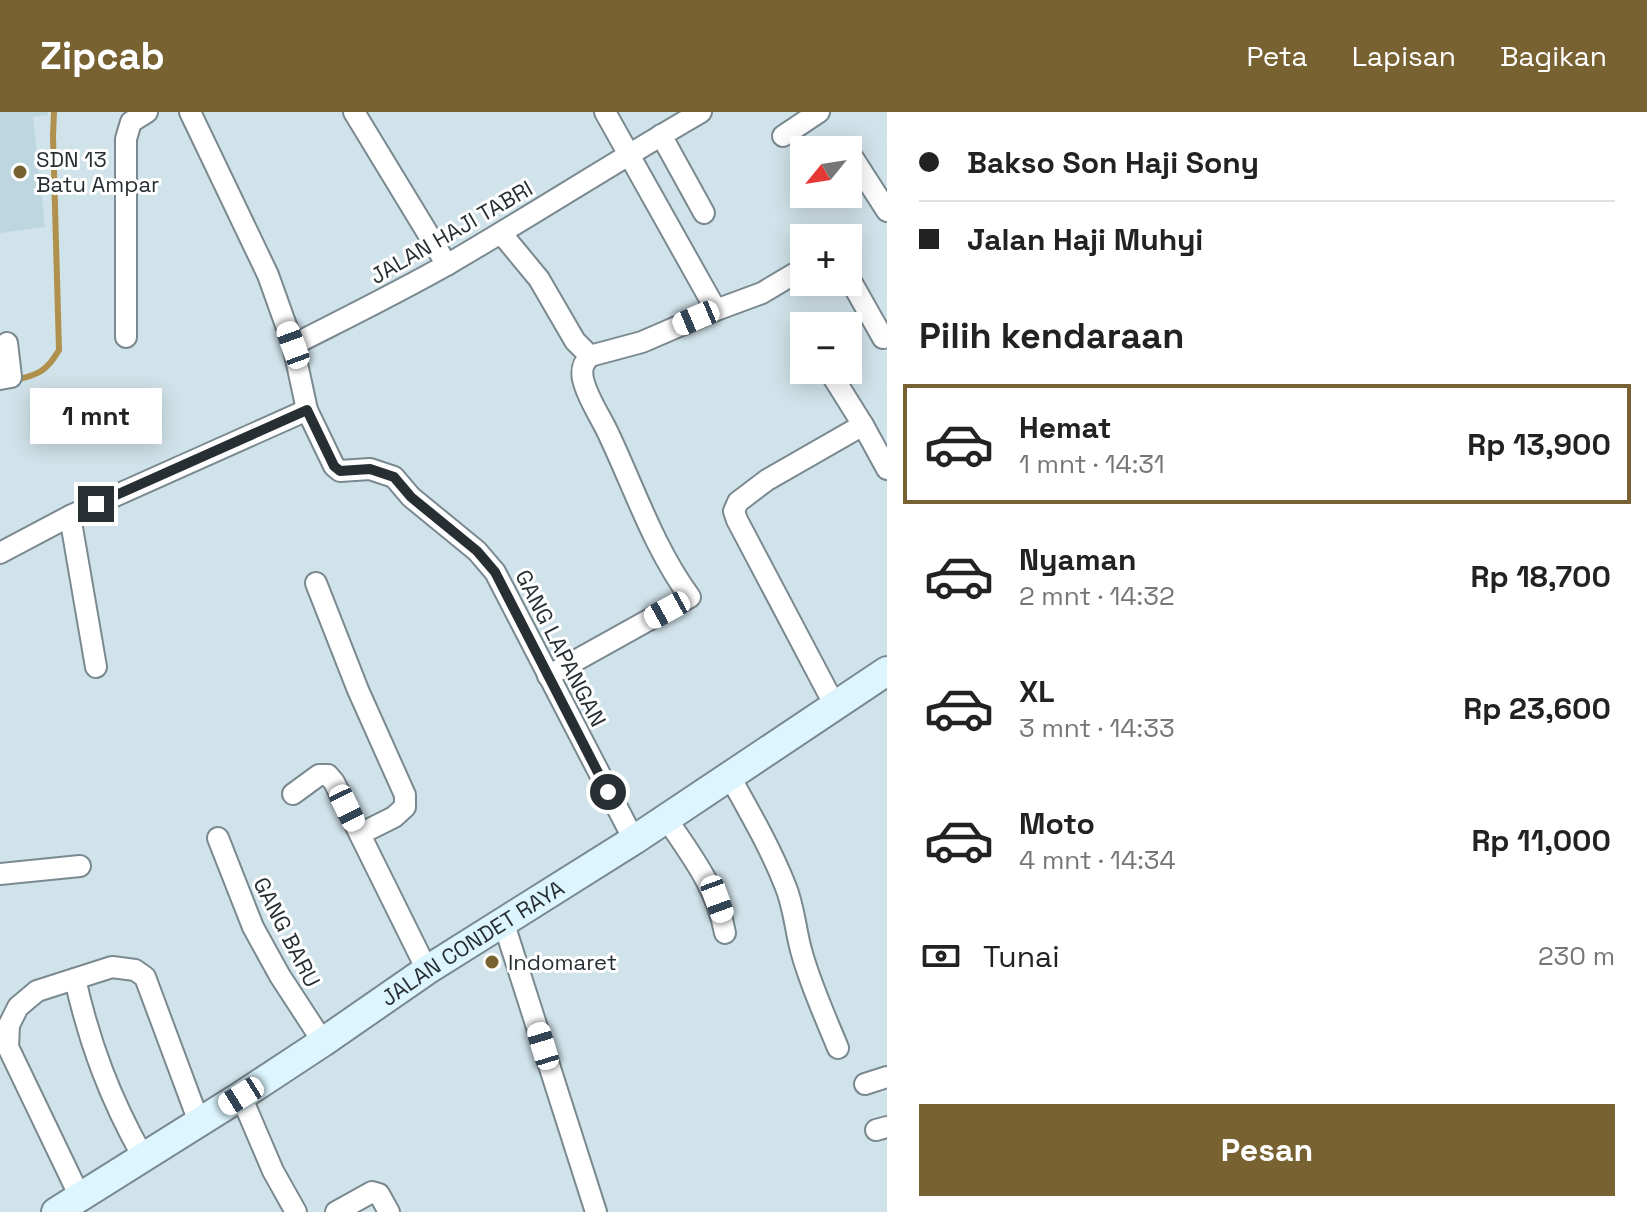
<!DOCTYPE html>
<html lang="id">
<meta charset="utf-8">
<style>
:root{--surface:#fff;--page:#f2f2f2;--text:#222;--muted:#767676;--line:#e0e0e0;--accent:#796232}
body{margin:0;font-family:"Space Grotesk",sans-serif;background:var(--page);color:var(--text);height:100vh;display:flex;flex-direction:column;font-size:30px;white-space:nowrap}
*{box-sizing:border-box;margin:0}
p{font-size:26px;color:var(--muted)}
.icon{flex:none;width:44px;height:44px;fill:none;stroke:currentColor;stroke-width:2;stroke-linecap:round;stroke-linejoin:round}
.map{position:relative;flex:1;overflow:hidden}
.panel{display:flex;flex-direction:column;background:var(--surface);width:760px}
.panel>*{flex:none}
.top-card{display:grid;align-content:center;height:176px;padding:0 32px;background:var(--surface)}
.needle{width:52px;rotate:240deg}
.tools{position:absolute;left:790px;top:24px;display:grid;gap:16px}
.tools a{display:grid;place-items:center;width:72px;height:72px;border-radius:0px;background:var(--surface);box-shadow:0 4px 20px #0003;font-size:40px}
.end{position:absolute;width:36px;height:36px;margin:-18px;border:10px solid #282f32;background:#fff;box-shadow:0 0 0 4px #fff}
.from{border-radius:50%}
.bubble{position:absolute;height:56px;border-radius:0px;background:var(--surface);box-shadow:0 4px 20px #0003;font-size:26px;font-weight:700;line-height:56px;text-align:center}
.car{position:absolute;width:24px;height:48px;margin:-24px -12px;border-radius:10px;box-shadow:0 0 6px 2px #0007;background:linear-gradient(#fff 24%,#345 0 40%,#fff 0 76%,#345 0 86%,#fff 0)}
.top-card b{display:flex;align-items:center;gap:28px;height:76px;font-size:30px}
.top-card b+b{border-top:2px solid var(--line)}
.top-card i{width:20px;height:20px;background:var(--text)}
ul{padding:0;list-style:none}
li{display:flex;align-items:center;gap:24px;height:120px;margin:0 16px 12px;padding:0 16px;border:4px solid transparent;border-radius:0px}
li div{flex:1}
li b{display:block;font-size:30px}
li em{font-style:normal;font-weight:700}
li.current{border-color:var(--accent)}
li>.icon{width:72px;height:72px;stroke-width:1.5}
h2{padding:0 32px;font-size:36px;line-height:96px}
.pay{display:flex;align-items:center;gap:20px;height:88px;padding:0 32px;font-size:30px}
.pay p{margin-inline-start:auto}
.cta{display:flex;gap:16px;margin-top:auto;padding:16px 32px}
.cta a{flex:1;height:92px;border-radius:0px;background:var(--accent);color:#fff;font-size:32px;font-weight:700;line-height:92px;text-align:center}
header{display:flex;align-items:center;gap:48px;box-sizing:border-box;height:112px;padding:0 40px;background:var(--accent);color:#fff}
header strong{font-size:38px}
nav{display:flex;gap:44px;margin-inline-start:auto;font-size:28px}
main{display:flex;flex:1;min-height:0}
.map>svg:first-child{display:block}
.built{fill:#bdd6e0}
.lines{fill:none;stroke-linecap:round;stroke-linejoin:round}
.stream{stroke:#af904c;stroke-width:6}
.street-casing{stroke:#7a8990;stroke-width:24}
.secondary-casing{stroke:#7a8990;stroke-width:32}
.street{stroke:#fff;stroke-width:20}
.secondary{stroke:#dcf5fe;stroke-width:28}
.route{stroke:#282f32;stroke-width:10}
.poi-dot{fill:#796232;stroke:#fff;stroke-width:3}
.labels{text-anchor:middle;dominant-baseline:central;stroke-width:6;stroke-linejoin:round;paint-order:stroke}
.poi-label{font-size:22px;fill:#282f32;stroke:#fff;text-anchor:start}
.street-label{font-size:22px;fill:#282f32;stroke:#fff}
</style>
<header>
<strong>Zipcab</strong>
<nav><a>Peta</a><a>Lapisan</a><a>Bagikan</a></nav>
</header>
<main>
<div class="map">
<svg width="887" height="1100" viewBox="0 0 887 1100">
<rect width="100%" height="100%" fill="#d1e3ea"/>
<!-- built -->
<path class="built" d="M0,0H48V3L33,5L45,115L0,121Z"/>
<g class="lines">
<!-- stream -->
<path class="stream" d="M15,268C38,263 47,259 59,238L53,24L54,0"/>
<defs>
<g id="street">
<path d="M190,0L268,163L293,233L307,298L334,354L340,359L370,357L394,365L411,385L477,439L495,460L634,728"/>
<path d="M354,0L447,153"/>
<path d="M605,0L716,198L762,181L804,156"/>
<path d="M661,23L704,101"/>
<path d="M783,24L819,0"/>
<path d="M851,43L887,99"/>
<path d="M501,121L539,167L575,229L590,244C583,251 581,257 583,267C587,286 601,305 609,323C635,378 654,436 690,485L548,564"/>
<path d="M848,164L883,226L887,224"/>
<path d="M126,225V27L131,10L147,0"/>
<path d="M293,233C346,206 399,180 450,151C534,102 616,49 701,0"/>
<path d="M590,244L642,230L716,198"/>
<path d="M833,265L863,313"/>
<path d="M0,267L11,265L7,231"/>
<path d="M70,404L96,555"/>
<path d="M0,441L70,404L307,298"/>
<path d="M316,471L358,578L405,683V695L394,705L360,722"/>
<path d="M834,592L737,408L734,399L738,390L767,368L863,313L887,357"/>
<path d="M729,663C749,699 770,735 785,773C794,794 795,816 801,838C810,872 825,904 838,936"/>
<path d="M293,682L319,663H328L334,670L427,858"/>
<path d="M666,706C691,743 717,776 725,821"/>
<path d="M218,726L253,815L280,864L323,930"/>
<path d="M0,762L80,754"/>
<path d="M503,809L596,1100"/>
<path d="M75,867C90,933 110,986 143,1045"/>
<path d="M865,972L887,965"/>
<path d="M241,984L273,1059L296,1100"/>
<path d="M876,1018L887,1015"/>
<path d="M80,1085L8,935L9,913L18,895L37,879L112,855L135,858L145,865L199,1010"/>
<path d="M336,1100L372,1080L379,1082L389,1100"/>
</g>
<g id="secondary">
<path id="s1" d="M56,1100L241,984L323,930L427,858L634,728L887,559"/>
</g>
</defs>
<!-- street casing -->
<use href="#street" class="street-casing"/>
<!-- secondary casing -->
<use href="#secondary" class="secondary-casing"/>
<!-- street -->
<use href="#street" class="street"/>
<!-- secondary -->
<use href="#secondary" class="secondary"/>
</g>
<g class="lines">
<!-- route -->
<path class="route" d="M96,392L307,298L334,354L340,359L370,357L394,365L411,385L477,439L495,460L608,680"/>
</g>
<!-- markers -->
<g class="poi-dot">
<circle cx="20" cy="60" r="8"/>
<circle cx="492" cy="850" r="8"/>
</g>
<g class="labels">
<!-- poi labels -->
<g class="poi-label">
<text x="36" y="47">SDN 13<tspan x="36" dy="25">Batu Ampar</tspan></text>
<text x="508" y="850">Indomaret</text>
</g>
<!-- street labels -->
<g class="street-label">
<text transform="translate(451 120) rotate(-30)">JALAN HAJI TABRI</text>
<text transform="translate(561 536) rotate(63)">GANG LAPANGAN</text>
<text transform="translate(287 820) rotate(63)">GANG BARU</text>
<text stroke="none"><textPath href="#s1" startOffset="496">JALAN CONDET RAYA</textPath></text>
</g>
</g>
</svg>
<div class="tools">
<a><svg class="needle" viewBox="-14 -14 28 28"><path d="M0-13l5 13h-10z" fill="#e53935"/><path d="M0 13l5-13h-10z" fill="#767676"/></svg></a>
<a>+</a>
<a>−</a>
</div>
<i class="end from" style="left:608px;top:680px"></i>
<i class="end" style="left:96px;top:392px"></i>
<div class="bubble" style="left:30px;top:276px;width:132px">1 mnt</div>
<i class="car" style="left:696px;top:206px;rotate:247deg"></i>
<i class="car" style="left:293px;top:233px;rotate:340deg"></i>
<i class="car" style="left:667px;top:498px;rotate:241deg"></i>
<i class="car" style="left:347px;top:696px;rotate:154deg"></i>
<i class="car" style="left:717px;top:787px;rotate:160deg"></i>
<i class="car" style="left:543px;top:934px;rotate:343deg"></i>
<i class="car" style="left:241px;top:984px;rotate:238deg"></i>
</div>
<section class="panel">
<div class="top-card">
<b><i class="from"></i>Bakso Son Haji Sony</b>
<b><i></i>Jalan Haji Muhyi</b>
</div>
<h2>Pilih kendaraan</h2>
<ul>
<li class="current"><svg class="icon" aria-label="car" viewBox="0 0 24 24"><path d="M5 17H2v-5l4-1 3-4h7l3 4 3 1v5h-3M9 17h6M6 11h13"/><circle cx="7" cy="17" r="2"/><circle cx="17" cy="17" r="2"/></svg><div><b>Hemat</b><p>1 mnt · 14:31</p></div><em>Rp 13,900</em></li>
<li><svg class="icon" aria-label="car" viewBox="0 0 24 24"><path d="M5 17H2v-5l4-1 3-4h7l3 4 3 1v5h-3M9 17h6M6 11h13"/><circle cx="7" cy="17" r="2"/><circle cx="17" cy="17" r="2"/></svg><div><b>Nyaman</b><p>2 mnt · 14:32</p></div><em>Rp 18,700</em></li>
<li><svg class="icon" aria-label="car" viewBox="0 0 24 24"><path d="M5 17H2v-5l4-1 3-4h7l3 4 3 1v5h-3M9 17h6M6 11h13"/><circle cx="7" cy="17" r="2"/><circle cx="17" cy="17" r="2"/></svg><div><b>XL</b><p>3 mnt · 14:33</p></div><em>Rp 23,600</em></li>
<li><svg class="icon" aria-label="car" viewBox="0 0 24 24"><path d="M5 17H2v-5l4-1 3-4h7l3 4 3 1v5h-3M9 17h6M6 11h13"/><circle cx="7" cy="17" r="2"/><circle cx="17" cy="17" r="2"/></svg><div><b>Moto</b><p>4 mnt · 14:34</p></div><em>Rp 11,000</em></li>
</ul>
<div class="pay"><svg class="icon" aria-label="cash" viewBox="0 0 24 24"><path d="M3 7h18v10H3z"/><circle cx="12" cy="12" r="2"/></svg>Tunai<p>230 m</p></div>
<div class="cta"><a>Pesan</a></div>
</section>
</main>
